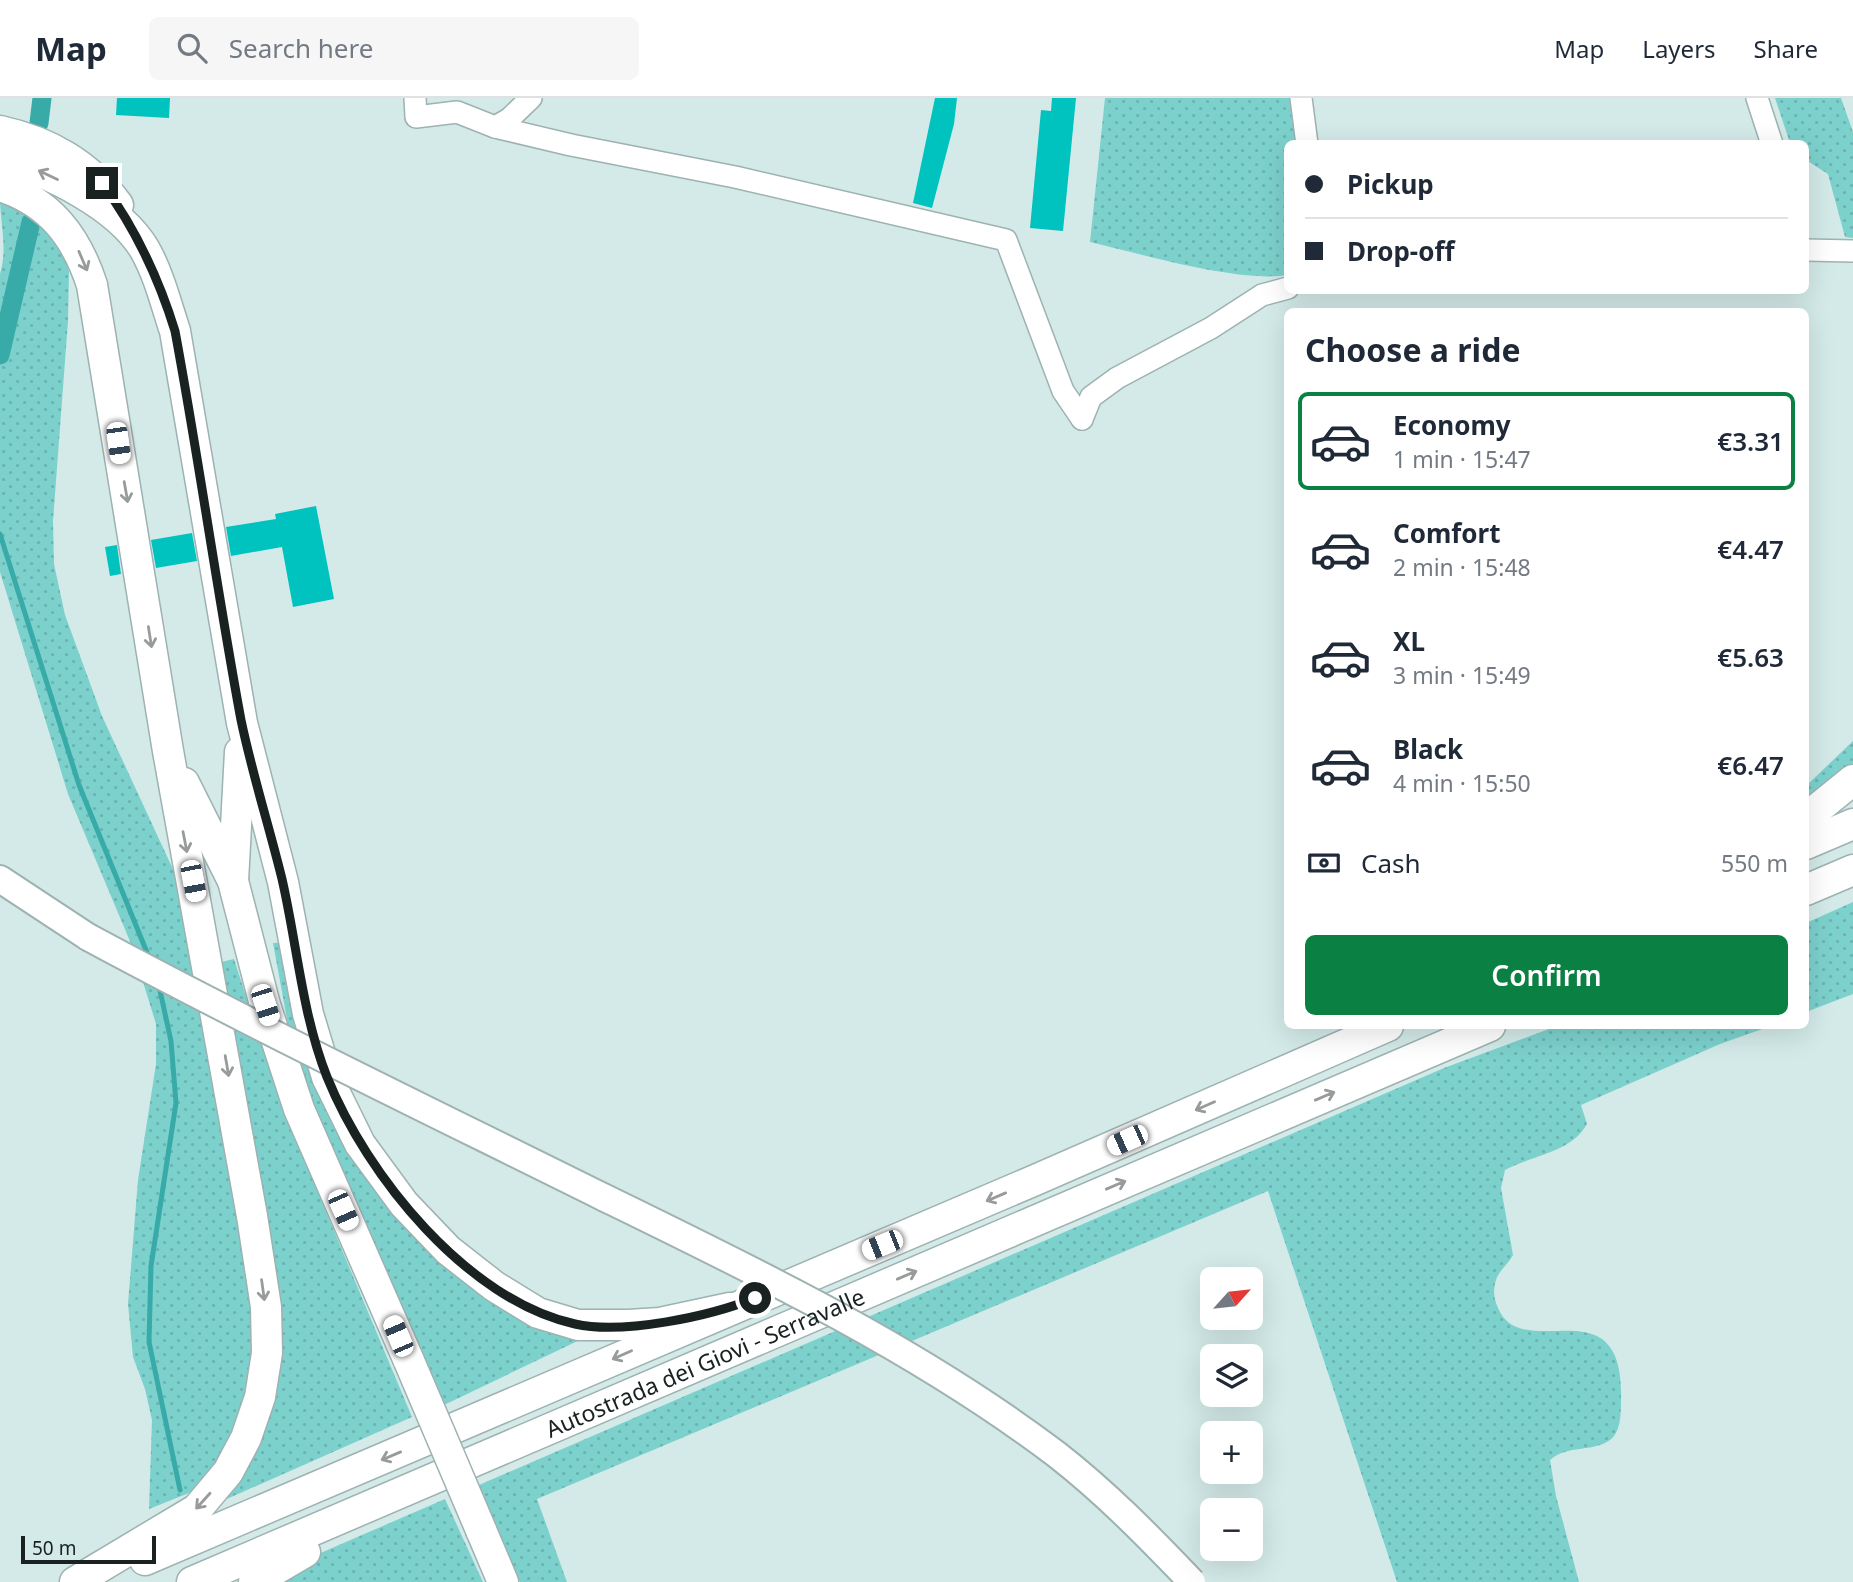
<!DOCTYPE html>
<meta charset="utf-8">
<style>
:root{--surface:#fff;--page:#f6f6f7;--text:#1f2937;--muted:#747a83;--line:#e0e1e3;--accent:#0b8043}
body{margin:0;font-family:"Noto Sans",sans-serif;background:var(--page);color:var(--text);height:100vh;display:flex;flex-direction:column;font-size:26px;white-space:nowrap}
*{box-sizing:border-box;margin:0}
p{font-size:23px;color:var(--muted)}
.icon{flex:none;width:38px;height:38px;fill:none;stroke:currentColor;stroke-width:2;stroke-linecap:round;stroke-linejoin:round}
.map{position:relative;flex:1;overflow:hidden}
.panel{position:absolute;left:1284px;top:210px;width:525px;height:721px;display:flex;flex-direction:column;background:var(--surface);border-radius:10px;box-shadow:0 7px 28px #0002}
.panel>*{flex:none}
.guide{position:absolute;left:1284px;top:42px;width:525px;height:154px;border-radius:10px;box-shadow:0 7px 28px #0002;display:grid;align-content:center;height:154px;padding:0 21px;background:var(--surface)}
.needle{width:46px;rotate:63deg}
.fabs{position:absolute;left:1200px;top:1169px;display:grid;gap:14px}
.fabs a{display:grid;place-items:center;width:63px;height:63px;border-radius:10px;background:var(--surface);box-shadow:0 7px 28px #0002;font-size:35px}
.scale{position:absolute;left:21px;bottom:18px;width:135px;box-sizing:border-box;padding-left:7px;border:4px solid #192121;border-top:0;font-size:19px;line-height:24px;white-space:nowrap;color:#192121;-webkit-text-stroke:5px #d3eae8;paint-order:stroke}
.end{position:absolute;width:32px;height:32px;margin:-16px;border:9px solid #192121;background:#fff;box-shadow:0 0 0 4px #fff}
.from{border-radius:50%}
.car{position:absolute;width:21px;height:42px;margin:-21px -10px;border-radius:9px;box-shadow:0 0 5px 2px #0007;background:linear-gradient(#fff 24%,#345 0 40%,#fff 0 76%,#345 0 86%,#fff 0)}
.guide b{display:flex;align-items:center;gap:24px;height:66px;font-size:26px}
.guide b+b{border-top:2px solid var(--line)}
.guide i{width:18px;height:18px;background:var(--text)}
ul{padding:0;list-style:none}
li{display:flex;align-items:center;gap:21px;height:98px;margin:0 14px 10px;padding:0 7px;border:4px solid transparent;border-radius:10px}
li div{flex:1}
li b{display:block;font-size:26px}
li em{font-style:normal;font-weight:600}
li.active{border-color:var(--accent)}
li>.icon{width:63px;height:63px;stroke-width:1.5}
h2{padding:0 21px;font-size:32px;line-height:84px}
.pay{display:flex;align-items:center;gap:18px;height:77px;padding:0 21px;font-size:26px}
.pay p{margin-inline-start:auto}
.primary-button{display:flex;gap:14px;margin-top:auto;padding:14px 21px}
.primary-button a{flex:1;height:80px;border-radius:10px;background:var(--accent);color:#fff;font-size:28px;font-weight:600;line-height:80px;text-align:center}
header{display:flex;align-items:center;gap:42px;box-sizing:border-box;height:98px;padding:0 35px;background:var(--surface);border-bottom:2px solid var(--line)}
header strong{font-size:33px}
nav{display:flex;gap:38px;margin-inline-start:auto;font-size:24px}
.search{width:490px;height:63px;background:var(--page);display:flex;align-items:center;gap:18px;box-sizing:border-box;padding:0 24px;border-radius:10px;color:var(--muted);font-size:26px}
.map>svg:first-child{display:block}
.grass{fill:url(#grass-dots)}
.lines{fill:none;stroke-linecap:round;stroke-linejoin:round}
.stream{stroke:#38aba8;stroke-width:5}
.canal{stroke:#38aba8;stroke-width:19}
.building{fill:#00c2be}
.minor-casing{stroke:#9db2b1;stroke-width:24}
.major-casing{stroke:#9db2b1;stroke-width:30}
.highway-casing{stroke:#9db2b1;stroke-width:33}
.minor{stroke:#fff;stroke-width:21}
.major{stroke:#fff;stroke-width:26}
.highway{stroke:#fff;stroke-width:30}
.major-bridge-casing{stroke:#9db2b1;stroke-width:30;stroke-linecap:butt}
.highway-bridge-casing{stroke:#9db2b1;stroke-width:33;stroke-linecap:butt}
.major-bridge{stroke:#fff;stroke-width:26}
.highway-bridge{stroke:#fff;stroke-width:30}
.oneway{stroke:#989b9b}
.route{stroke:#192121;stroke-width:9}
.labels{text-anchor:middle;dominant-baseline:central;stroke-width:6;stroke-linejoin:round;paint-order:stroke}
.street-label{font-size:23px;fill:#192121;stroke:#d3eae8}
</style>
<header>
<strong>Map</strong>
<div class="search"><svg class="icon" aria-label="search" viewBox="0 0 24 24"><circle cx="10" cy="10" r="6"/><path d="M15 15l6 6"/></svg>Search here</div>
<nav><a>Map</a><a>Layers</a><a>Share</a></nav>
</header>
<div class="map">
<svg width="1853" height="1484" viewBox="0 0 1853 1484">
<defs>
<pattern id="grass-dots" width="8" height="8" patternUnits="userSpaceOnUse" patternTransform="scale(1.75)"><rect width="8" height="8" fill="#7cd1cd"/><path d="M2 2h.1M6 6h.1" fill="none" stroke="#6bb3b0" stroke-width="1.8" stroke-linecap="round"/></pattern>
</defs>
<rect width="100%" height="100%" fill="#d3eae8"/>
<!-- grass -->
<g class="grass">
<path d="M1105,0H1291L1297,45L1288,46V177C1238,185 1142,156 1090,144Z"/>
<path d="M1775,0H1841L1853,34V140L1845,139L1828,76L1806,62V46L1790,45Z"/>
<path d="M0,99L18,104L63,145L69,173L68,223L53,423L54,466L65,517L102,618L178,782L253,1188L254,1286L225,1361L194,1393L149,1411L152,1322L145,1291L133,1259L128,1206L138,1082L156,966V926L132,848L68,696L0,474V176C8,149 0,126 0,99Z"/>
<path d="M1853,643V665L1826,690L1806,700V688Z"/>
<path d="M1853,804V896L1806,914V825Z"/>
<path d="M287,844L400,1116L586,1239L444,1307L312,1008L294,959L273,845Z"/>
<path d="M234,861L280,1004L412,1319L220,1404L260,1343L273,1307L279,1258L221,864Z"/>
<path d="M1557,928H1771L1720,946L1581,1007L1587,1026C1571,1055 1532,1057 1505,1072L1501,1090L1513,1157C1509,1165 1501,1171 1497,1179C1493,1190 1493,1199 1498,1210C1522,1268 1625,1182 1621,1302C1621,1315 1621,1334 1610,1342C1591,1355 1569,1346 1550,1362L1556,1398L1579,1484H1397L1268,1093L537,1401L567,1484H520L479,1387L1444,970Z"/>
<path d="M445,1401L483,1484H267L286,1470Z"/>
</g>
<g class="lines">
<!-- stream -->
<g class="stream">
<path d="M0,436L79,687L150,862"/>
<path d="M159,888L171,943L176,1005L151,1168L149,1244L180,1392"/>
</g>
<!-- canal -->
<g class="canal">
<path d="M39,25L42,0"/>
<path d="M0,257L31,124"/>
</g>
</g>
<!-- building -->
<g class="building">
<path d="M117,0H170L169,20L116,17Z"/>
<path d="M935,0H957L954,26L932,110L913,105Z"/>
<path d="M1052,0H1076L1063,133L1030,130L1041,12L1051,13Z"/>
<path d="M316,408L334,501L293,509L282,449L231,458L226,429L276,421L275,416Z"/>
<path d="M192,435L197,463L156,470L151,442Z"/>
<path d="M117,447L121,476L110,478L105,449Z"/>
</g>
<g class="lines">
<defs>
<g id="minor">
<path d="M415,0L416,19L457,14L495,29L571,47L735,79L1006,142L1063,293L1082,321"/>
<path d="M1301,0L1307,46"/>
<path d="M1757,0L1772,46"/>
<path d="M495,29L509,21L531,0"/>
<path d="M1806,152L1853,153"/>
<path d="M1082,321L1091,299L1117,280L1211,230L1262,197L1288,190"/>
</g>
<path id="major" d="M0,781L88,839"/>
<g id="highway">
<path d="M0,33C49,44 88,66 118,107"/>
<path d="M0,62C47,71 120,109 145,152C159,177 166,206 175,233L242,625L283,784L308,916L327,979L360,1046L404,1106L448,1152L494,1188L538,1215L578,1227H628L660,1225L730,1210"/>
<path d="M0,88C50,104 76,138 92,187L168,653L252,1118L266,1209L267,1255L260,1299L246,1340L228,1374L197,1411L75,1484"/>
<path d="M184,685L233,783L265,907L299,1011L409,1263"/>
<path d="M1806,720L1853,682"/>
<path d="M1806,746L1853,726"/>
<path d="M233,783L240,654"/>
<path d="M1806,792L1853,772"/>
<path d="M481,1432L503,1484"/>
<path d="M145,1462L1033,1083L1388,928"/>
<path id="s1" d="M192,1484L1490,928"/>
<path d="M254,1484L305,1454"/>
</g>
</defs>
<!-- minor casing -->
<use href="#minor" class="minor-casing"/>
<!-- major casing -->
<use href="#major" class="major-casing"/>
<!-- highway casing -->
<use href="#highway" class="highway-casing"/>
<!-- minor -->
<use href="#minor" class="minor"/>
<!-- major -->
<use href="#major" class="major"/>
<!-- highway -->
<use href="#highway" class="highway"/>
<defs>
<path id="major-bridge" d="M88,839C257,930 430,1013 601,1098C757,1174 917,1251 1056,1356C1105,1394 1149,1439 1192,1484"/>
<path id="highway-bridge" d="M409,1263L481,1432"/>
</defs>
<!-- major-bridge casing -->
<use href="#major-bridge" class="major-bridge-casing"/>
<!-- highway-bridge casing -->
<use href="#highway-bridge" class="highway-bridge-casing"/>
<!-- major-bridge -->
<use href="#major-bridge" class="major-bridge"/>
<!-- highway-bridge -->
<use href="#highway-bridge" class="highway-bridge"/>
</g>
<!-- one-way arrows -->
<defs><path id="oneway-shaft" d="M-6 0H5M1.5-3L5.5 0L1.5 3" fill="none" stroke-width="1.6" stroke-linecap="round" stroke-linejoin="round" transform="scale(1.75)"/></defs>
<g class="oneway">
<use href="#oneway-shaft" transform="translate(48 77) rotate(-155)"/>
<use href="#oneway-shaft" transform="translate(83 163) rotate(67)"/>
<use href="#oneway-shaft" transform="translate(126 394) rotate(80)"/>
<use href="#oneway-shaft" transform="translate(150 539) rotate(81)"/>
<use href="#oneway-shaft" transform="translate(185 744) rotate(79)"/>
<use href="#oneway-shaft" transform="translate(227 968) rotate(80)"/>
<use href="#oneway-shaft" transform="translate(1325 998) rotate(-23)"/>
<use href="#oneway-shaft" transform="translate(1205 1008) rotate(156)"/>
<use href="#oneway-shaft" transform="translate(1116 1087) rotate(-23)"/>
<use href="#oneway-shaft" transform="translate(996 1099) rotate(157)"/>
<use href="#oneway-shaft" transform="translate(907 1177) rotate(-23)"/>
<use href="#oneway-shaft" transform="translate(263 1192) rotate(82)"/>
<use href="#oneway-shaft" transform="translate(622 1257) rotate(156)"/>
<use href="#oneway-shaft" transform="translate(391 1358) rotate(157)"/>
<use href="#oneway-shaft" transform="translate(203 1403) rotate(132)"/>
</g>
<g class="lines">
<!-- route -->
<path class="route" d="M102,85C136,131 158,178 175,233C199,362 217,493 241,622C252,675 269,728 282,781C297,846 302,916 327,979C367,1078 467,1202 575,1226C623,1237 711,1218 755,1200"/>
</g>
<g class="labels">
<!-- street labels -->
<g class="street-label">
<text stroke="none"><textPath href="#s1" startOffset="558">Autostrada dei Giovi - Serravalle</textPath></text>
</g>
</g>
</svg>
<div class="fabs">
<a><svg class="needle" viewBox="-14 -14 28 28"><path d="M0-13l5 13h-10z" fill="#e53935"/><path d="M0 13l5-13h-10z" fill="#747a83"/></svg></a>
<a><svg class="icon" aria-label="layers" viewBox="0 0 24 24"><path d="M12 4l9 5-9 5-9-5zM3 14l9 5 9-5"/></svg></a>
<a>+</a>
<a>−</a>
</div>
<div class="scale">50 m</div>
<i class="end from" style="left:755px;top:1200px"></i>
<i class="end" style="left:102px;top:85px"></i>
<i class="car" style="left:118px;top:345px;rotate:172deg"></i>
<i class="car" style="left:193px;top:783px;rotate:169deg"></i>
<i class="car" style="left:265px;top:907px;rotate:162deg"></i>
<i class="car" style="left:1127px;top:1042px;rotate:246deg"></i>
<i class="car" style="left:343px;top:1112px;rotate:156deg"></i>
<i class="car" style="left:882px;top:1147px;rotate:248deg"></i>
<i class="car" style="left:398px;top:1238px;rotate:337deg"></i>
<div class="guide">
<b><i class="from"></i>Pickup</b>
<b><i></i>Drop-off</b>
</div>
<section class="panel">
<h2>Choose a ride</h2>
<ul>
<li class="active"><svg class="icon" aria-label="car" viewBox="0 0 24 24"><path d="M5 17H2v-5l4-1 3-4h7l3 4 3 1v5h-3M9 17h6M6 11h13"/><circle cx="7" cy="17" r="2"/><circle cx="17" cy="17" r="2"/></svg><div><b>Economy</b><p>1 min · 15:47</p></div><em>€3.31</em></li>
<li><svg class="icon" aria-label="car" viewBox="0 0 24 24"><path d="M5 17H2v-5l4-1 3-4h7l3 4 3 1v5h-3M9 17h6M6 11h13"/><circle cx="7" cy="17" r="2"/><circle cx="17" cy="17" r="2"/></svg><div><b>Comfort</b><p>2 min · 15:48</p></div><em>€4.47</em></li>
<li><svg class="icon" aria-label="car" viewBox="0 0 24 24"><path d="M5 17H2v-5l4-1 3-4h7l3 4 3 1v5h-3M9 17h6M6 11h13"/><circle cx="7" cy="17" r="2"/><circle cx="17" cy="17" r="2"/></svg><div><b>XL</b><p>3 min · 15:49</p></div><em>€5.63</em></li>
<li><svg class="icon" aria-label="car" viewBox="0 0 24 24"><path d="M5 17H2v-5l4-1 3-4h7l3 4 3 1v5h-3M9 17h6M6 11h13"/><circle cx="7" cy="17" r="2"/><circle cx="17" cy="17" r="2"/></svg><div><b>Black</b><p>4 min · 15:50</p></div><em>€6.47</em></li>
</ul>
<div class="pay"><svg class="icon" aria-label="cash" viewBox="0 0 24 24"><path d="M3 7h18v10H3z"/><circle cx="12" cy="12" r="2"/></svg>Cash<p>550 m</p></div>
<div class="primary-button"><a>Confirm</a></div>
</section>
</div>
